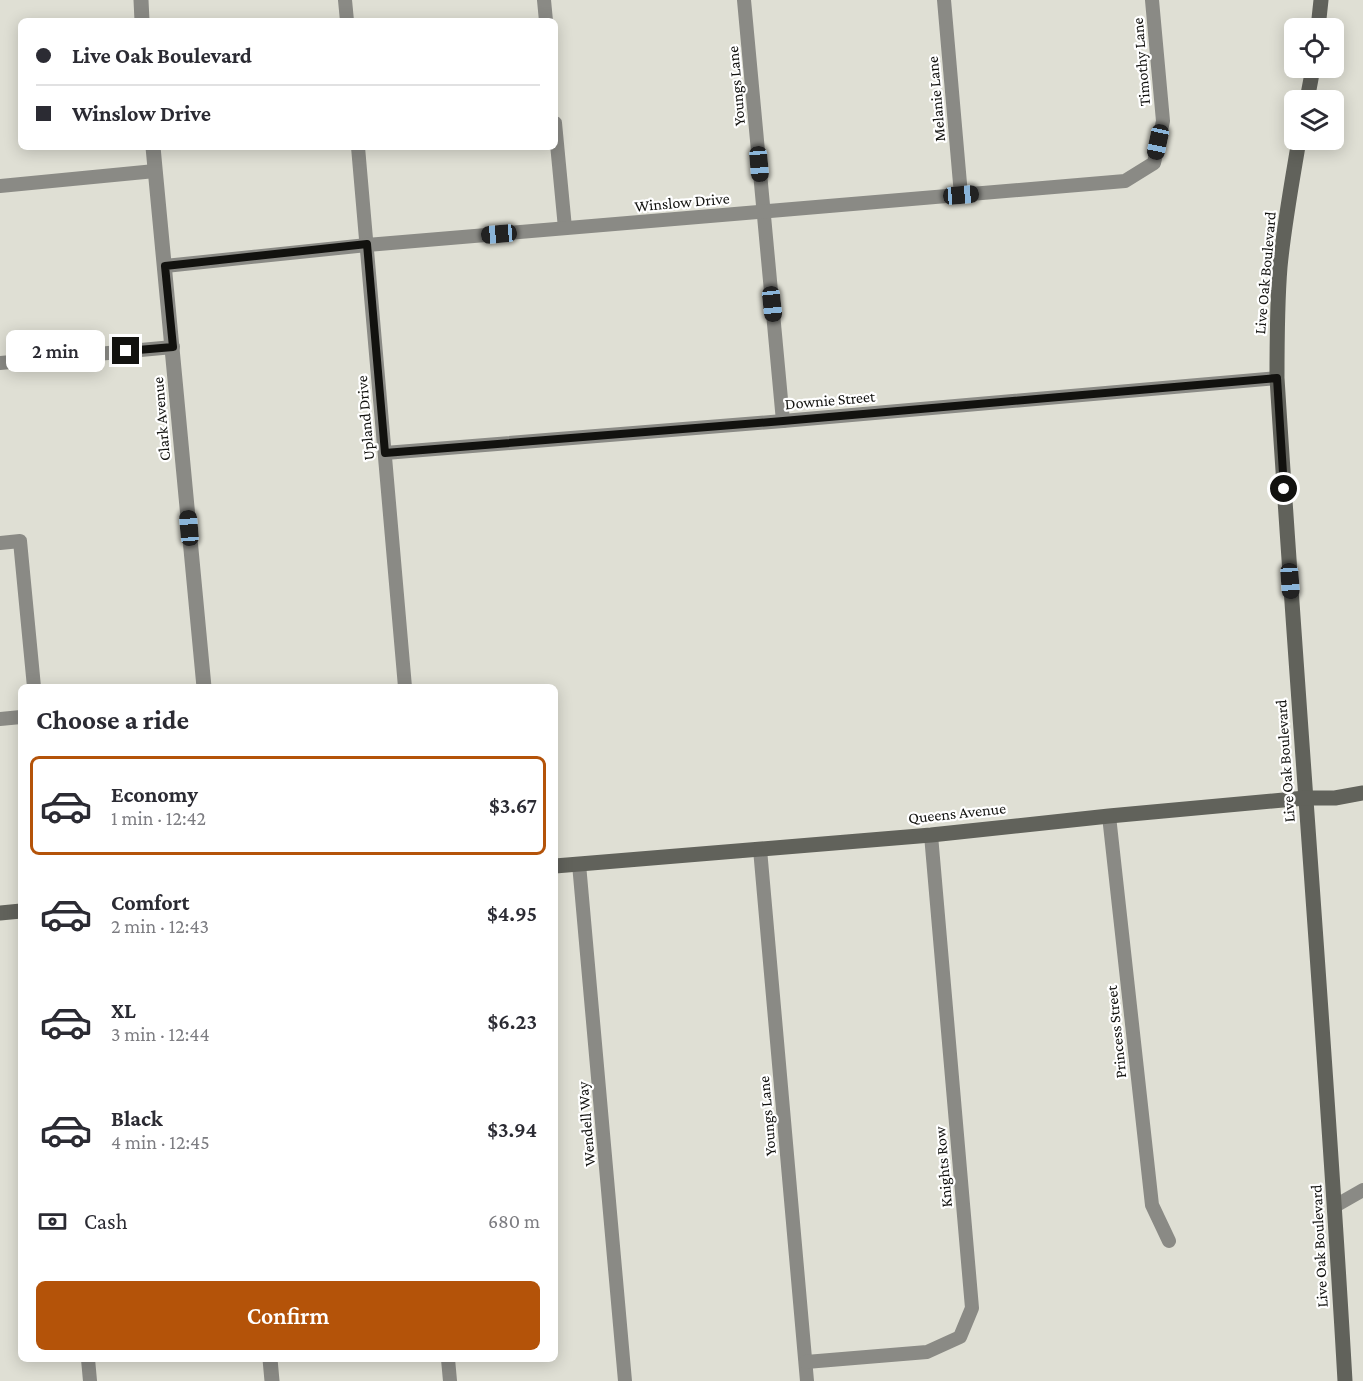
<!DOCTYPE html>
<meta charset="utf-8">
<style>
:root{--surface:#fff;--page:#f7f7f7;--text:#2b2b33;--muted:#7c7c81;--line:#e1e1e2;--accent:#b45309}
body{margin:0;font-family:"Crimson Pro",serif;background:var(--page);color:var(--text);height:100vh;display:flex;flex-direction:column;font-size:22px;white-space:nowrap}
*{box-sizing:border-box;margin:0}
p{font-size:20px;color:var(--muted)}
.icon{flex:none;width:33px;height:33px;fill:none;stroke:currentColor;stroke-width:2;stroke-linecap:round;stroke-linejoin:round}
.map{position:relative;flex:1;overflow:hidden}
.drawer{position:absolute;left:18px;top:684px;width:540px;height:678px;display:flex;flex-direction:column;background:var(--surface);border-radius:9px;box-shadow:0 3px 15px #0003}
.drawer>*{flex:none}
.banner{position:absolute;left:18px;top:18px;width:540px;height:132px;border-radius:9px;box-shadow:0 3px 15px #0003;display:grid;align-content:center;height:132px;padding:0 18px;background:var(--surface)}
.tools{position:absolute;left:1284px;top:18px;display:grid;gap:12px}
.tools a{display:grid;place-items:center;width:60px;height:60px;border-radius:9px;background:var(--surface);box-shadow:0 3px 15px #0003;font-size:30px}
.end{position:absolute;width:27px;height:27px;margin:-14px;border:8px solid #12120f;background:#fff;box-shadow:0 0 0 3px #fff}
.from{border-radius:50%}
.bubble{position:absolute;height:42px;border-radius:9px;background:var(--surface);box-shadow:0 3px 15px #0003;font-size:20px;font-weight:600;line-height:42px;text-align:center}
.car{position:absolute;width:18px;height:36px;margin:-18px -9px;border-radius:8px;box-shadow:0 0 4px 2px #0007;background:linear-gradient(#222 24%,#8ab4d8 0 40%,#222 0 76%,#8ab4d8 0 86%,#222 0)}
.banner b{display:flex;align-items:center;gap:21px;height:57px;font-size:22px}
.banner b+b{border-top:2px solid var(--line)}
.banner i{width:15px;height:15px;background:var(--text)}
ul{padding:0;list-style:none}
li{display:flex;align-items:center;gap:18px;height:99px;margin:0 12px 9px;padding:0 6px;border:3px solid transparent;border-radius:9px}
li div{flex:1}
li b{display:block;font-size:22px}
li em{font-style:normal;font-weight:600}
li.on{border-color:var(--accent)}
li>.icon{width:54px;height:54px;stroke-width:1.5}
h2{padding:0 18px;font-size:27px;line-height:72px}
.pay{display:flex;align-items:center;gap:15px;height:66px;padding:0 18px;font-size:22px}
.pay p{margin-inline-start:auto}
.cta{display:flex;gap:12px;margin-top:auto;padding:12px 18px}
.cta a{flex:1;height:69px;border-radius:9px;background:var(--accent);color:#fff;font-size:24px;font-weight:600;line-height:69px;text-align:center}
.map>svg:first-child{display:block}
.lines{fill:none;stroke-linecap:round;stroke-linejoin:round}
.minor{stroke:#8a8a85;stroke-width:14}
.tertiary{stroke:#8a8a85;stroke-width:15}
.secondary{stroke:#61625b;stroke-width:15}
.route{stroke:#12120f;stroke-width:8}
.labels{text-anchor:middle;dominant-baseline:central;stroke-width:4.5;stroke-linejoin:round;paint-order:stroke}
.street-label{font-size:16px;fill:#12120f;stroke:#fff}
</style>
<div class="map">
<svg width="1363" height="1381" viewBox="0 0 1363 1381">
<rect width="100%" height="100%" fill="#dfdfd4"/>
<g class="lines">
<!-- minor -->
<g class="minor">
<path d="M345,0L347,21"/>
<path d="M544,0L546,21"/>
<path d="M744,0L783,421"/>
<path d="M944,0L961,195"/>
<path d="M555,123L565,228"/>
<path d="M358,147L405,687"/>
<path d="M0,186L155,171"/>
<path d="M165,266L367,245L1125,181L1154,163L1163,121L1152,0"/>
<path d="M0,363L173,347"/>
<path d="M385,453L783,421L1277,378"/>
<path d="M0,543L20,541L34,687"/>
<path d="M0,719L21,717"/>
<path d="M1109,816L1152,1205L1169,1241"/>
<path d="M760,849L807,1381"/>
<path d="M579,864L625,1381"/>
<path d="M1335,1206L1363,1190"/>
<path d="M88,1359L90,1381"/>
<path d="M448,1359L450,1381"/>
<path d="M806,1362L927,1352L960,1337L972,1308L931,835"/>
</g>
<!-- tertiary -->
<g class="tertiary">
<path d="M141,0L142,21"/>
<path d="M153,147L204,687"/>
<path d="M270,1359L272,1381"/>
</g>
<!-- secondary -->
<g class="secondary">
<path d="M1318,28L1321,0"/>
<path d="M1307,100L1313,68"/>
<path d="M1299,140C1292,182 1284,225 1280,267C1277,304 1277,341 1277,378C1298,713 1326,1047 1345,1381"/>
<path d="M555,866L931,835L1109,816L1305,798H1335L1363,793"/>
<path d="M0,913L21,911"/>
</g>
</g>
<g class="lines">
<!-- route -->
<path class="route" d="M126,351L173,347L165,266L367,244L385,453L783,421L1277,378L1284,489"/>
</g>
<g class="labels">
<!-- street labels -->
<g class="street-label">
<text transform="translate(1141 62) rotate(-95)">Timothy Lane</text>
<text transform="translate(736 86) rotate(-95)">Youngs Lane</text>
<text transform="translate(936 99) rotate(-95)">Melanie Lane</text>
<text transform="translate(682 202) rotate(-5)">Winslow Drive</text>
<text transform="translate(1265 273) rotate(-85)">Live Oak Boulevard</text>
<text transform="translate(830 400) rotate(-5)">Downie Street</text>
<text transform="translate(365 418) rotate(-95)">Upland Drive</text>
<text transform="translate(161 419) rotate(-95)">Clark Avenue</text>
<text transform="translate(1285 761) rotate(-94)">Live Oak Boulevard</text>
<text transform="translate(957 813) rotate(-6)">Queens Avenue</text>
<text transform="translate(1116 1032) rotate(-96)">Princess Street</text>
<text transform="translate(767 1116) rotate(-95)">Youngs Lane</text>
<text transform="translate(586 1124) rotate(-95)">Wendell Way</text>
<text transform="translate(943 1167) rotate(-95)">Knights Row</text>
<text transform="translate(1319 1246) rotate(-93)">Live Oak Boulevard</text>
</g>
</g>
</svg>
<div class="tools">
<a><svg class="icon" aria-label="locate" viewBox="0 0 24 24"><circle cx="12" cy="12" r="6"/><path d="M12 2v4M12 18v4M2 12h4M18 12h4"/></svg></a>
<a><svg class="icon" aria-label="layers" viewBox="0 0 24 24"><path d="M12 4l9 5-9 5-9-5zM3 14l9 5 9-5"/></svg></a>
</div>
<i class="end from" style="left:1284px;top:489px"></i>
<i class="end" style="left:126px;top:351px"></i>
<div class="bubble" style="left:6px;top:330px;width:99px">2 min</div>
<i class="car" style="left:1158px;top:142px;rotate:192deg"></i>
<i class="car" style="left:759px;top:164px;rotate:175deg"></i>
<i class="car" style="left:961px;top:195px;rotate:85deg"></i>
<i class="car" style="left:499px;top:234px;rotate:265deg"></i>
<i class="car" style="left:772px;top:304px;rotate:174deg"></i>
<i class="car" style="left:189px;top:528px;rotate:355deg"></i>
<i class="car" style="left:1290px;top:581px;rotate:176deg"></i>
<div class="banner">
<b><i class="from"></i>Live Oak Boulevard</b>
<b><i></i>Winslow Drive</b>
</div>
<section class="drawer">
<h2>Choose a ride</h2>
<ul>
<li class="on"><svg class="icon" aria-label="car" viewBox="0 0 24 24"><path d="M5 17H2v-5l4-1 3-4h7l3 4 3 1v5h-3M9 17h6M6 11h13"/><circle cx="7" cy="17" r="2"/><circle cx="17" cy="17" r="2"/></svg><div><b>Economy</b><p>1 min · 12:42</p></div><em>$3.67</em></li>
<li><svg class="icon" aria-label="car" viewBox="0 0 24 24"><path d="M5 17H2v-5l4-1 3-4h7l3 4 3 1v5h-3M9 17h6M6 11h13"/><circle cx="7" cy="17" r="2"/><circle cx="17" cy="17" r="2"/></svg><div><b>Comfort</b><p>2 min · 12:43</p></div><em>$4.95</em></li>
<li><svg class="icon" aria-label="car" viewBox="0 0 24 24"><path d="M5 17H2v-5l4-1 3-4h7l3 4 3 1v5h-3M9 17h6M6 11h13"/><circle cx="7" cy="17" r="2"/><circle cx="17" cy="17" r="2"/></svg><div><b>XL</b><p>3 min · 12:44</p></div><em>$6.23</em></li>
<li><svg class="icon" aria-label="car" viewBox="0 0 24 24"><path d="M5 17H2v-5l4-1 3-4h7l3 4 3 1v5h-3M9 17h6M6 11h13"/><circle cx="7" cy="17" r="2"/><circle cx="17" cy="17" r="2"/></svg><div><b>Black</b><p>4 min · 12:45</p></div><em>$3.94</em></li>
</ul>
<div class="pay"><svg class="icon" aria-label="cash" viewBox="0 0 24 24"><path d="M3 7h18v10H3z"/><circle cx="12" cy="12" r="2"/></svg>Cash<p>680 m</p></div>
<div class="cta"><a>Confirm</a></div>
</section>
</div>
